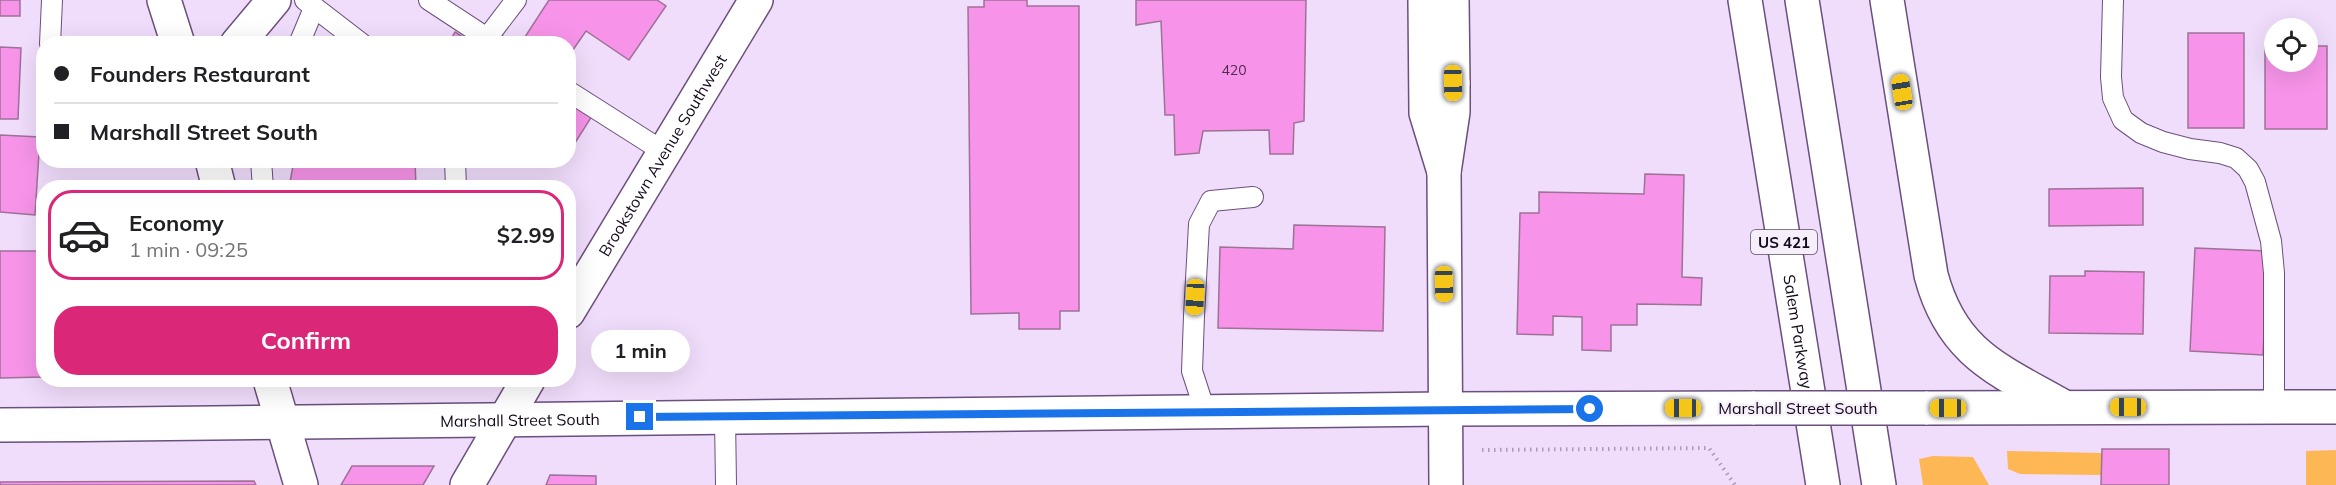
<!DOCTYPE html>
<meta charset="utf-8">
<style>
:root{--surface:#fff;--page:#f2f2f2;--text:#202124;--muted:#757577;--line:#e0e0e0;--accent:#db2777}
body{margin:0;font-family:Mulish,sans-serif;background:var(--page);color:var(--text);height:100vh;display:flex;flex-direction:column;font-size:22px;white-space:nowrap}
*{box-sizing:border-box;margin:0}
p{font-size:20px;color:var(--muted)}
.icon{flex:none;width:33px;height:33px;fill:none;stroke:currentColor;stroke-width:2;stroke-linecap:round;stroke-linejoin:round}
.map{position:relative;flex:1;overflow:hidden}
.side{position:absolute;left:36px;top:180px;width:540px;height:207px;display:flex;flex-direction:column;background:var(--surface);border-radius:24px;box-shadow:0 6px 24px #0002}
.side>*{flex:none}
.hud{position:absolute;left:36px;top:36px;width:540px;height:132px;border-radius:24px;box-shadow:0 6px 24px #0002;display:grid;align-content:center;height:132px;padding:0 18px;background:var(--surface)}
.controls{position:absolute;left:2264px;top:18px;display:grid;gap:12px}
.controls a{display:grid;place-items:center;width:54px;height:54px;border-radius:50%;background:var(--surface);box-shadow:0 6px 24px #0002;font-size:30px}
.end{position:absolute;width:27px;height:27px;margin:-14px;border:8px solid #1a73e8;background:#fff;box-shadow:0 0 0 3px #fff}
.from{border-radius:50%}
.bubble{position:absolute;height:42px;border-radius:21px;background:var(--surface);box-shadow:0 6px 24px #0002;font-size:20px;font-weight:700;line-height:42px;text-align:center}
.car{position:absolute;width:18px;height:36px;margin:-18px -9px;border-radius:8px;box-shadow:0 0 4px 2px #0007;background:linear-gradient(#f5c518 24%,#345 0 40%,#f5c518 0 76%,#345 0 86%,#f5c518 0)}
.hud b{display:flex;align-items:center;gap:21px;height:57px;font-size:22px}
.hud b+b{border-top:2px solid var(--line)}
.hud i{width:15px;height:15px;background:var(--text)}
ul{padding:10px 0 0;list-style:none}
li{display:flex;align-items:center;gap:18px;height:90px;margin:0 12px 9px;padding:0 6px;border:3px solid transparent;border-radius:24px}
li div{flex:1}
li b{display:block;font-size:22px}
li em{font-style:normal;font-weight:700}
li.active{border-color:var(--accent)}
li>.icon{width:54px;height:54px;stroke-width:1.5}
.primary-button{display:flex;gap:12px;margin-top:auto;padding:12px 18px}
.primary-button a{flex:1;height:69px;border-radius:24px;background:var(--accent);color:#fff;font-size:24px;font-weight:700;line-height:69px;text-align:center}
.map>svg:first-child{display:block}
.green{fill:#feb755}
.building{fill:#f794e9;stroke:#9e7196;stroke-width:1.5}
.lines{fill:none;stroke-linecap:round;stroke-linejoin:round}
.service-casing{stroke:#6b4f7c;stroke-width:22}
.minor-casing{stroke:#6b4f7c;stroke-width:36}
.tertiary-casing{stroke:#6b4f7c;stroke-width:36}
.secondary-casing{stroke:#6b4f7c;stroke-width:36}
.primary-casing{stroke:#6b4f7c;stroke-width:36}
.motorway-casing{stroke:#6b4f7c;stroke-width:36}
.path{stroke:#ab9ab5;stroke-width:4;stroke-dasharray:1.5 4.5;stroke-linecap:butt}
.service{stroke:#fff;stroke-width:20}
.minor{stroke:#fff;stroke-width:33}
.tertiary{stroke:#fff;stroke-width:33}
.secondary{stroke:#fff;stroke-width:33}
.primary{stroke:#fff;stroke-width:33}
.motorway{stroke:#fff;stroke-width:33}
.primary-bridge-casing{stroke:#6b4f7c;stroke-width:36;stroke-linecap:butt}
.primary-bridge{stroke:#fff;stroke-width:33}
.route{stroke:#1a73e8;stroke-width:8}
.labels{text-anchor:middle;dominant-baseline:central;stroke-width:4.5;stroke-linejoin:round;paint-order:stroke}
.number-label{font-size:14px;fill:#4d2c4e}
.shield{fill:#f6effa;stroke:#584e5e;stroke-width:1.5}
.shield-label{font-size:15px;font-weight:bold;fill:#14091b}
.street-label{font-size:16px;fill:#14091b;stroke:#f6effa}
</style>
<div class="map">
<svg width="2336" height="485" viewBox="0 0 2336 485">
<rect width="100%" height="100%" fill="#f0ddfc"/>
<!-- green -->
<g class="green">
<path d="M2336,450V485H2306V451Z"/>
<path d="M2007,451L2102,453L2101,475L2020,474L2008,469Z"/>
<path d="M1933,456L1973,457L1989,485H1923L1919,459Z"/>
</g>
<!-- building -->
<g class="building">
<rect x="0" y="0" width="20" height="16"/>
<path d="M549,0H657L666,6L629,60L586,31L568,57V44L521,43Z"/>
<path d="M984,0H1027V6H1079V311H1060V329H1019V313L971,314L968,7H984Z"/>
<path d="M1136,0H1306L1304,121L1294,123L1293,154H1270L1269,130L1203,131L1199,153L1175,155L1174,115H1165L1161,21L1136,25Z"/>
<path d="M455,32L474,44H448Z"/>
<rect x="2188" y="33" width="56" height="95"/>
<path d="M2265,46H2274V62H2307V46H2327V129H2265Z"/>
<path d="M0,47L21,48L18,119H0Z"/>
<path d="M568,101L592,116L568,154Z"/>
<path d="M0,135L40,137L35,215L0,212Z"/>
<path d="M294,160H415L416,188H289Z"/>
<path d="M1645,174L1684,175L1682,277L1702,278L1701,305L1637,304V325H1611V351L1582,350V317L1553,316V335L1517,334L1520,213H1539V192L1644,194Z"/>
<path d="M2143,188V225L2049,226V189Z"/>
<path d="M1294,225L1385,227L1383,331L1218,328L1220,247L1293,249Z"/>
<path d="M2195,248L2268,251L2263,355L2190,351Z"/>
<path d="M0,251H44V377L0,378Z"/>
<path d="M2085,271L2144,272L2143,334L2049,333L2050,276H2085Z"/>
<path d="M2102,449H2169V485H2101Z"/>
<path d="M352,466H434L423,485H341Z"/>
<path d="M550,475L596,476V485H546Z"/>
<path d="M254,481L256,485H0V482Z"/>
</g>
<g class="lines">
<defs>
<g id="service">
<path d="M305,0L362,44"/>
<path d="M429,0L496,44"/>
<path d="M2113,0L2111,77L2113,98L2123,120L2141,133L2163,142L2190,149L2220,153L2236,158L2248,169L2255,182L2271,241L2274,273V407"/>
<path d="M487,38L516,0"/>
<path d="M50,44L52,0"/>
<path d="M299,44L314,8"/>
<path d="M568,91L664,152"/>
<path d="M261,160L263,188"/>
<path d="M455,160L456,188"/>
<path d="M1205,411L1192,371L1194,316L1199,224L1211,201L1253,197"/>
<path d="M725,417L726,485"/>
</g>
<g id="minor">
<path d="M164,0L178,44"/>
<path d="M237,44L274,0"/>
<path d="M212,160L219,188"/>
<path d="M270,380L301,485"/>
</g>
<g id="tertiary">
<path d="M1425,0L1426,113L1444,172"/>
<path id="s1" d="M568,312L756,0"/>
<path d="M467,485L528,380"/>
</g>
<g id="secondary">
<path id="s2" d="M0,425C482,423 964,411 1445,409"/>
</g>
<g id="primary">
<path d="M1925,408L2336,407"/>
<path d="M1445,409L1755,408"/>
<path d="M1446,485L1444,172L1453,112V83"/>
</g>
<g id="motorway">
<path d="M1452,0L1453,83"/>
<path id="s3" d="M1745,0L1823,485"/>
<path d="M1802,0L1879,485"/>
<path d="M1887,0L1931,275C1952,354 1999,370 2064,407"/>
</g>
</defs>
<!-- service casing -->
<use href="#service" class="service-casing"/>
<!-- minor casing -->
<use href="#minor" class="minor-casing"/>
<!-- tertiary casing -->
<use href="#tertiary" class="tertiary-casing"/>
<!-- secondary casing -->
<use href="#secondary" class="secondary-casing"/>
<!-- primary casing -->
<use href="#primary" class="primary-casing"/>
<!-- motorway casing -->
<use href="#motorway" class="motorway-casing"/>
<!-- path -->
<path class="path" d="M1482,450L1709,448L1735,485"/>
<!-- service -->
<use href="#service" class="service"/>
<!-- minor -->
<use href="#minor" class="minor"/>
<!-- tertiary -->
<use href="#tertiary" class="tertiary"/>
<!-- secondary -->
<use href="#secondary" class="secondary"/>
<!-- primary -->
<use href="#primary" class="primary"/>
<!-- motorway -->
<use href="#motorway" class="motorway"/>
<defs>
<path id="primary-bridge" d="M1755,408H1925"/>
</defs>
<!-- primary-bridge casing -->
<use href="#primary-bridge" class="primary-bridge-casing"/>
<!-- primary-bridge -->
<use href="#primary-bridge" class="primary-bridge"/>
</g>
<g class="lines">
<!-- route -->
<path class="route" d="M640,417L1590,409"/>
</g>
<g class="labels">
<!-- number labels -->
<g class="number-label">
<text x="1234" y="70">420</text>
</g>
<!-- shield labels -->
<rect class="shield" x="1751" y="230" width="66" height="24" rx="4.5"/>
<g class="shield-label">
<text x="1784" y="242">US 421</text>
</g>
<!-- street labels -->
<g class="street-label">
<text stroke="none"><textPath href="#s1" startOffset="183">Brookstown Avenue Southwest</textPath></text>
<text stroke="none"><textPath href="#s3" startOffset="336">Salem Parkway</textPath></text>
<text x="1798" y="408">Marshall Street South</text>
<text stroke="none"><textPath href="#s2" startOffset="520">Marshall Street South</textPath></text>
</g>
</g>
</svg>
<div class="controls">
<a><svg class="icon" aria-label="locate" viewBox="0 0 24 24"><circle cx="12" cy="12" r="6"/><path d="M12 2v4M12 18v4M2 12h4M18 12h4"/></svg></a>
</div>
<i class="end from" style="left:1590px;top:409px"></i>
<i class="end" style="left:640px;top:417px"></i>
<div class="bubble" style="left:591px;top:330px;width:99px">1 min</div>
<i class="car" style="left:1453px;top:83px;rotate:179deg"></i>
<i class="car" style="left:1902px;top:92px;rotate:351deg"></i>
<i class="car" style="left:1444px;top:284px;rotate:179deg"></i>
<i class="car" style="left:1195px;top:297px;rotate:183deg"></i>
<i class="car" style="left:2128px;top:407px;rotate:270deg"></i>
<i class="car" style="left:1683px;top:408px;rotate:270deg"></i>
<i class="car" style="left:1948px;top:408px;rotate:270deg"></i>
<div class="hud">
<b><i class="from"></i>Founders Restaurant</b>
<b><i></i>Marshall Street South</b>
</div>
<section class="side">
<ul>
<li class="active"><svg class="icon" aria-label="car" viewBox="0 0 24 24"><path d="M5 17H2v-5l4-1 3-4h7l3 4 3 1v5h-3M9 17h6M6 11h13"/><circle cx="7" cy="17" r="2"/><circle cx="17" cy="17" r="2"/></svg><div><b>Economy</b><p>1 min · 09:25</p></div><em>$2.99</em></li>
</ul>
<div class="primary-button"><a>Confirm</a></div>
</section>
</div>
